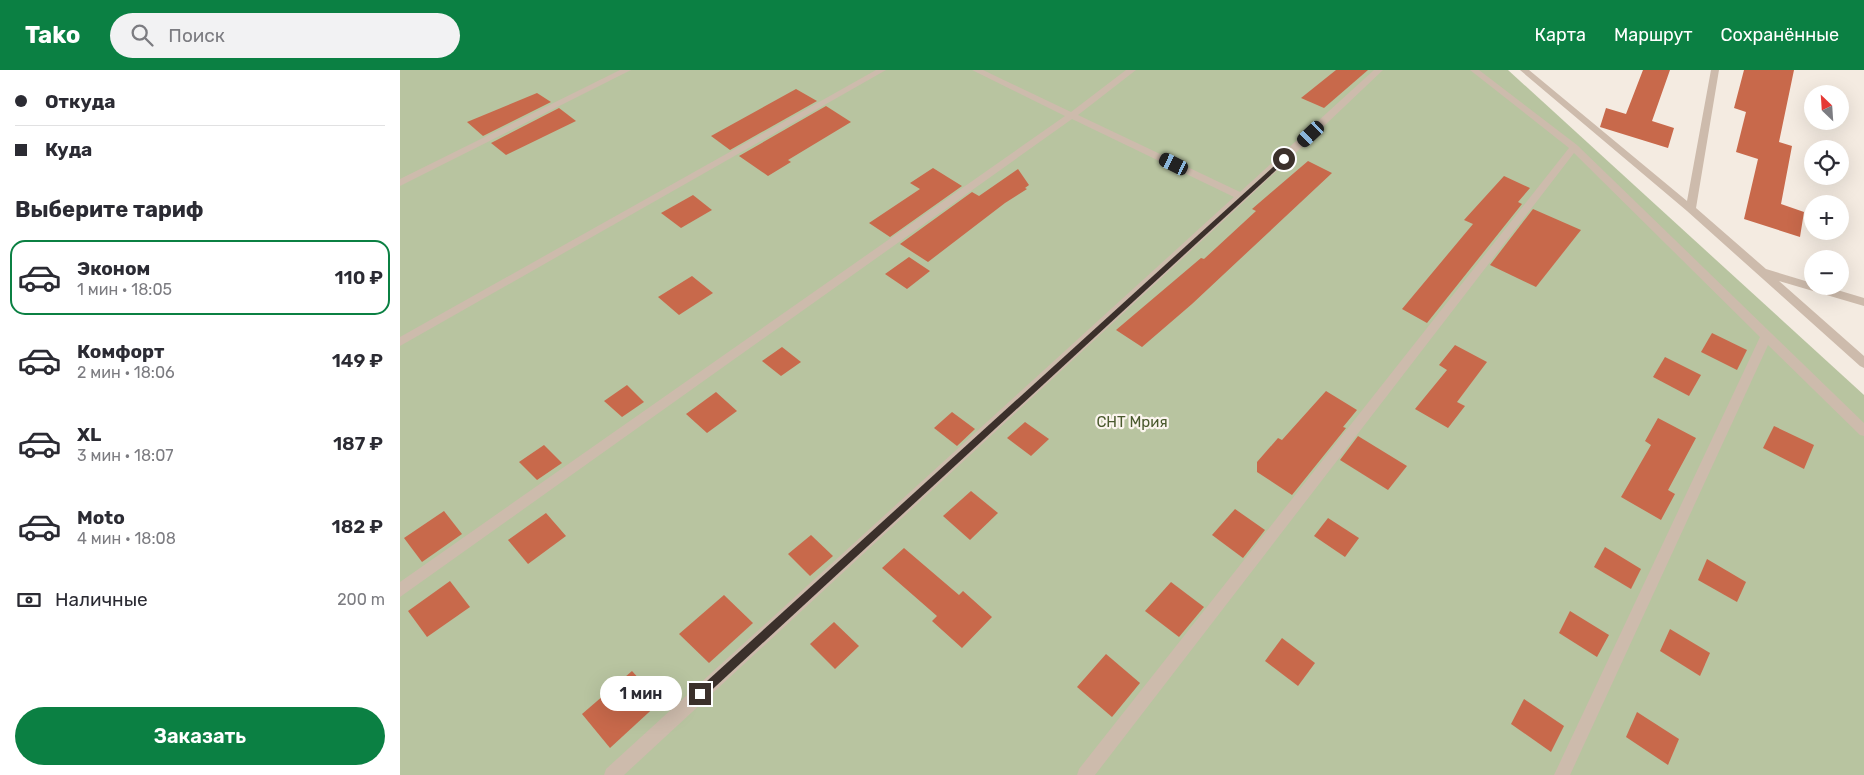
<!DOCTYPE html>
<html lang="ru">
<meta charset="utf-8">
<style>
:root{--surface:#fff;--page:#f2f2f3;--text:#2b2b33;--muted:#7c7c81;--line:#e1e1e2;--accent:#0b8043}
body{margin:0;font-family:Rubik,sans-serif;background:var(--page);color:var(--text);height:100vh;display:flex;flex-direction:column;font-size:19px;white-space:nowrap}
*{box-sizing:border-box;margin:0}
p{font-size:16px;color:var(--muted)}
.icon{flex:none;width:28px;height:28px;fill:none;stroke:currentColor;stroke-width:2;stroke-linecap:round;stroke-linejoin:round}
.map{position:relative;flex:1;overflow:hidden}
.side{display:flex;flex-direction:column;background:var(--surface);width:400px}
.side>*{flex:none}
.top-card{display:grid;align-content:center;height:110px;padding:0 15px;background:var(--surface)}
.needle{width:32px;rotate:335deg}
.fabs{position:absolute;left:1404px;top:15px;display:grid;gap:10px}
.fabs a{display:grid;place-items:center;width:45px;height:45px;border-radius:50%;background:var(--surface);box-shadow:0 5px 20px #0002;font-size:25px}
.end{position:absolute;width:22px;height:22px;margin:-11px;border:6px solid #3b302b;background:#fff;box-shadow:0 0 0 2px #fff}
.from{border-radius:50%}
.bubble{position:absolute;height:35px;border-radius:18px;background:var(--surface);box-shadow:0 5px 20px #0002;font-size:16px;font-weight:600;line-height:35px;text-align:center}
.car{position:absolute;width:15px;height:30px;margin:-15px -8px;border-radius:6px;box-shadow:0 0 4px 1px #0007;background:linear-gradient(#222 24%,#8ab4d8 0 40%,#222 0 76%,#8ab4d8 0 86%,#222 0)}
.top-card b{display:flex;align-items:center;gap:18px;height:48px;font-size:19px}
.top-card b+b{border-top:1px solid var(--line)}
.top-card i{width:12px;height:12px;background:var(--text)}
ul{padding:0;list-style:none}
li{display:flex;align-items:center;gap:15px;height:75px;margin:0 10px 8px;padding:0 5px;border:2px solid transparent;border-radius:15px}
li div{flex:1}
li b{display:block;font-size:19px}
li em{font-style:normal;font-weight:600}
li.current{border-color:var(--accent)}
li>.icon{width:45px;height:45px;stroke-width:1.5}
h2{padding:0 15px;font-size:22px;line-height:60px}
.pay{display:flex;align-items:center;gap:12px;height:55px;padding:0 15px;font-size:19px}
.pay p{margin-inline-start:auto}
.button{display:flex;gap:10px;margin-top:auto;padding:10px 15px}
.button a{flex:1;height:58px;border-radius:30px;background:var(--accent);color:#fff;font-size:20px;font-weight:600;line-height:58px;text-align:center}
header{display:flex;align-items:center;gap:30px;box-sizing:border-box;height:70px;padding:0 25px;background:var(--accent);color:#fff}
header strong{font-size:24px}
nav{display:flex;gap:28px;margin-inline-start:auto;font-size:18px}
.search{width:350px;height:45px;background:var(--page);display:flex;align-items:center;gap:12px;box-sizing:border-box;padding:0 18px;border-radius:28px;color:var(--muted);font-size:19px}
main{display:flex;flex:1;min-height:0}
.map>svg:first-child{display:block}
.green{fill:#b8c4a0}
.building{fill:#c8694b}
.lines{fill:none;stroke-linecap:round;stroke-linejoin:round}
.minor{fill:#cdbbac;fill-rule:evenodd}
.route{fill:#3b302b}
.labels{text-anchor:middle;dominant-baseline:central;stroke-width:4.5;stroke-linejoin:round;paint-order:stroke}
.park-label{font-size:15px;fill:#4a5a2e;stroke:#fbf5ee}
</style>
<header>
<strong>Tako</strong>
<div class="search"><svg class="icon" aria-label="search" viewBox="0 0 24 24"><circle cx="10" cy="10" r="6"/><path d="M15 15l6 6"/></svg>Поиск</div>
<nav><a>Карта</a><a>Маршрут</a><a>Сохранённые</a></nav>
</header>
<main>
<section class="side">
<div class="top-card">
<b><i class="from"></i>Откуда</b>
<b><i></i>Куда</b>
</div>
<h2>Выберите тариф</h2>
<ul>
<li class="current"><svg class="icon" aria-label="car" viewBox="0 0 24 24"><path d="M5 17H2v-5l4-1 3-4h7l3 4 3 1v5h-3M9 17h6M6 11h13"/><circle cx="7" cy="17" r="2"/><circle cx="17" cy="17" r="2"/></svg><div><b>Эконом</b><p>1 мин · 18:05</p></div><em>110 ₽</em></li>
<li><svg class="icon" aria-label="car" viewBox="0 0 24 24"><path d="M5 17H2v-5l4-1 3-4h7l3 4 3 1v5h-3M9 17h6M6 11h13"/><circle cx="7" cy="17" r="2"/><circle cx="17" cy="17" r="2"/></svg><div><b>Комфорт</b><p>2 мин · 18:06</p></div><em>149 ₽</em></li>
<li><svg class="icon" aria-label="car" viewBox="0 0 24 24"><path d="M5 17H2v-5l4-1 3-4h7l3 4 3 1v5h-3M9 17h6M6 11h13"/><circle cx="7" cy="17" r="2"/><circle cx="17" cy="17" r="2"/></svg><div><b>XL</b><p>3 мин · 18:07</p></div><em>187 ₽</em></li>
<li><svg class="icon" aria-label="car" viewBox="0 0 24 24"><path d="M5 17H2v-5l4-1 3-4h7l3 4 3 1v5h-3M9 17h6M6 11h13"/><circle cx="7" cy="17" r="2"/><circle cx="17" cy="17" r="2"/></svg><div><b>Moto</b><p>4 мин · 18:08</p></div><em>182 ₽</em></li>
</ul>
<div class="pay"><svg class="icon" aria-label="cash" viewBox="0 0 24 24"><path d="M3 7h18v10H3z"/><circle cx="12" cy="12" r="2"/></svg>Наличные<p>200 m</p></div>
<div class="button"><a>Заказать</a></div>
</section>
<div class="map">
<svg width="1464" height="705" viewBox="0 0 1464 705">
<rect width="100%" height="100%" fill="#f4ebe1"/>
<!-- green -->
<path class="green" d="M0,0H1108L1464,325V705H0Z"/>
<!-- building -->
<g class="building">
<path d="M936,0H968L924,38L901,28Z"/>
<path d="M1243,0H1270L1252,51L1274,58L1268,78L1200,57L1206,38L1226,44Z"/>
<path d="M1344,0H1394L1379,72L1392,76L1381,134L1404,142L1400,167L1344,149L1358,89L1336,82L1346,42L1334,38Z"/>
<path d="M396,19L417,31L330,80L311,66Z"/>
<path d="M137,23L151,32L83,66L67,52Z"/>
<path d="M426,36L451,52L388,90L391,92L368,106L339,86Z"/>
<path d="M159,38L176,51L106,85L91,73Z"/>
<path d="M908,91L932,103L792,234L742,277L716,260L801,188L804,189L856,141L852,139Z"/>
<path d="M533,98L562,116L490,167L469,153L520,119L510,113Z"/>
<path d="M618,99L629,115L625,118L627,119L605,133L528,192L500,174L572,122L579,126Z"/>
<path d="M1104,106L1130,118L1118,132L1122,134L1027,253L1002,239L1073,154L1064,150Z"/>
<path d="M293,125L312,140L281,158L261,143Z"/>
<path d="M1133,139L1181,160L1136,217L1090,195Z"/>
<path d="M509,187L530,201L507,219L485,204Z"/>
<path d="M292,206L313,223L279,245L258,227Z"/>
<path d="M1312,263L1347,280L1337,300L1301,282Z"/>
<path d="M1055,275L1087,292L1057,332L1065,336L1048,358L1015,339L1047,300L1039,295Z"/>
<path d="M382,277L401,292L381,306L362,291Z"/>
<path d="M1265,287L1301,305L1289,326L1253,307Z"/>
<path d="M227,315L244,332L222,347L204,331Z"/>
<path d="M926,321L957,340L943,357L946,358L892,425L857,402V392L878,368L882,370Z"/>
<path d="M316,322L337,341L307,363L286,344Z"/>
<path d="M552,342L575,359L557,376L534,358Z"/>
<path d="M1258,348L1296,368L1268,420L1275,424L1261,450L1221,427L1251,375L1245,371Z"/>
<path d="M625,352L649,369L631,386L607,368Z"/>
<path d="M1374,356L1414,375L1404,399L1363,378Z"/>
<path d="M958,366L1007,396L988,420L940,390Z"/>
<path d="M144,375L162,393L137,410L119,392Z"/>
<path d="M571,421L598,443L570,470L543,446Z"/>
<path d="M835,439L865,460L843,488L812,465Z"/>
<path d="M44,441L62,464L22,492L4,468Z"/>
<path d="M146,443L166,466L128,494L108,470Z"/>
<path d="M928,448L959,468L945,487L914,466Z"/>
<path d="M411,465L433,486L410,506L388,484Z"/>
<path d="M1205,477L1241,499L1231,519L1194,497Z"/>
<path d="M504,478L559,525L563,521L592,547L562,578L532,551L537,546L482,498Z"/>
<path d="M1307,489L1346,512L1337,532L1298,510Z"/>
<path d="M50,511L70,537L27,567L8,541Z"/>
<path d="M771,512L804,537L779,567L745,541Z"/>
<path d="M324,525L353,553L309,593L279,564Z"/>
<path d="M1170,541L1209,565L1197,587L1159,563Z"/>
<path d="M434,552L459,576L435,599L410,574Z"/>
<path d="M1270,559L1310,583L1300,606L1260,581Z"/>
<path d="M882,568L915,593L898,616L865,591Z"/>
<path d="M706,584L740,613L712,647L677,617Z"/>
<path d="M232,601L260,632L210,678L182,644Z"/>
<path d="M1124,629L1164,656L1151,682L1111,654Z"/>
<path d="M1237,642L1279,669L1268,695L1226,667Z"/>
</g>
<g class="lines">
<!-- minor -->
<g class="minor">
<path d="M220,0H231L0,116V109Z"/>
<path d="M476,0H486L0,276V267Z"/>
<path d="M572,0H583L671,42L726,0H736L678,45L840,122L974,0H983L847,129L224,705H204L206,699L834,127L672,49L0,527V512L665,46Z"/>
<path d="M1070,0H1079L1177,75L1464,353V366L1460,365L1368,275L1170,705H1154L1360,267L1174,83L695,705H677L679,699L1169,78Z"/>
<path d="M1120,0H1129L1287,131L1311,0H1319L1296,138L1366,199L1412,213V216H1424L1464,228V236L1379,211L1464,286V298L1460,296L1287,141Z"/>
</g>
</g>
<!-- route -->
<path class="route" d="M884,87L886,91L303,628H296V621Z"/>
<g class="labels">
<!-- park labels -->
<g class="park-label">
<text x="732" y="352">СНТ Мрия</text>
</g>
</g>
</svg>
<div class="fabs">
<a><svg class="needle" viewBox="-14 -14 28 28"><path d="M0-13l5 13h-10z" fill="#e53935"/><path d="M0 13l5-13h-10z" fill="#7c7c81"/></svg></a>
<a><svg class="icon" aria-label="locate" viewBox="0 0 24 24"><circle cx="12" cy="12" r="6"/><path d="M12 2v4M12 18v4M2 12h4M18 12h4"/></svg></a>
<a>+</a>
<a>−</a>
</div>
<i class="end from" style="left:884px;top:89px"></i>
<i class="end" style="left:300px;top:624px"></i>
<div class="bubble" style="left:200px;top:606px;width:82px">1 мин</div>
<i class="car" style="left:911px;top:64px;rotate:227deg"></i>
<i class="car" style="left:774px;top:94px;rotate:296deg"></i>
</div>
</main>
